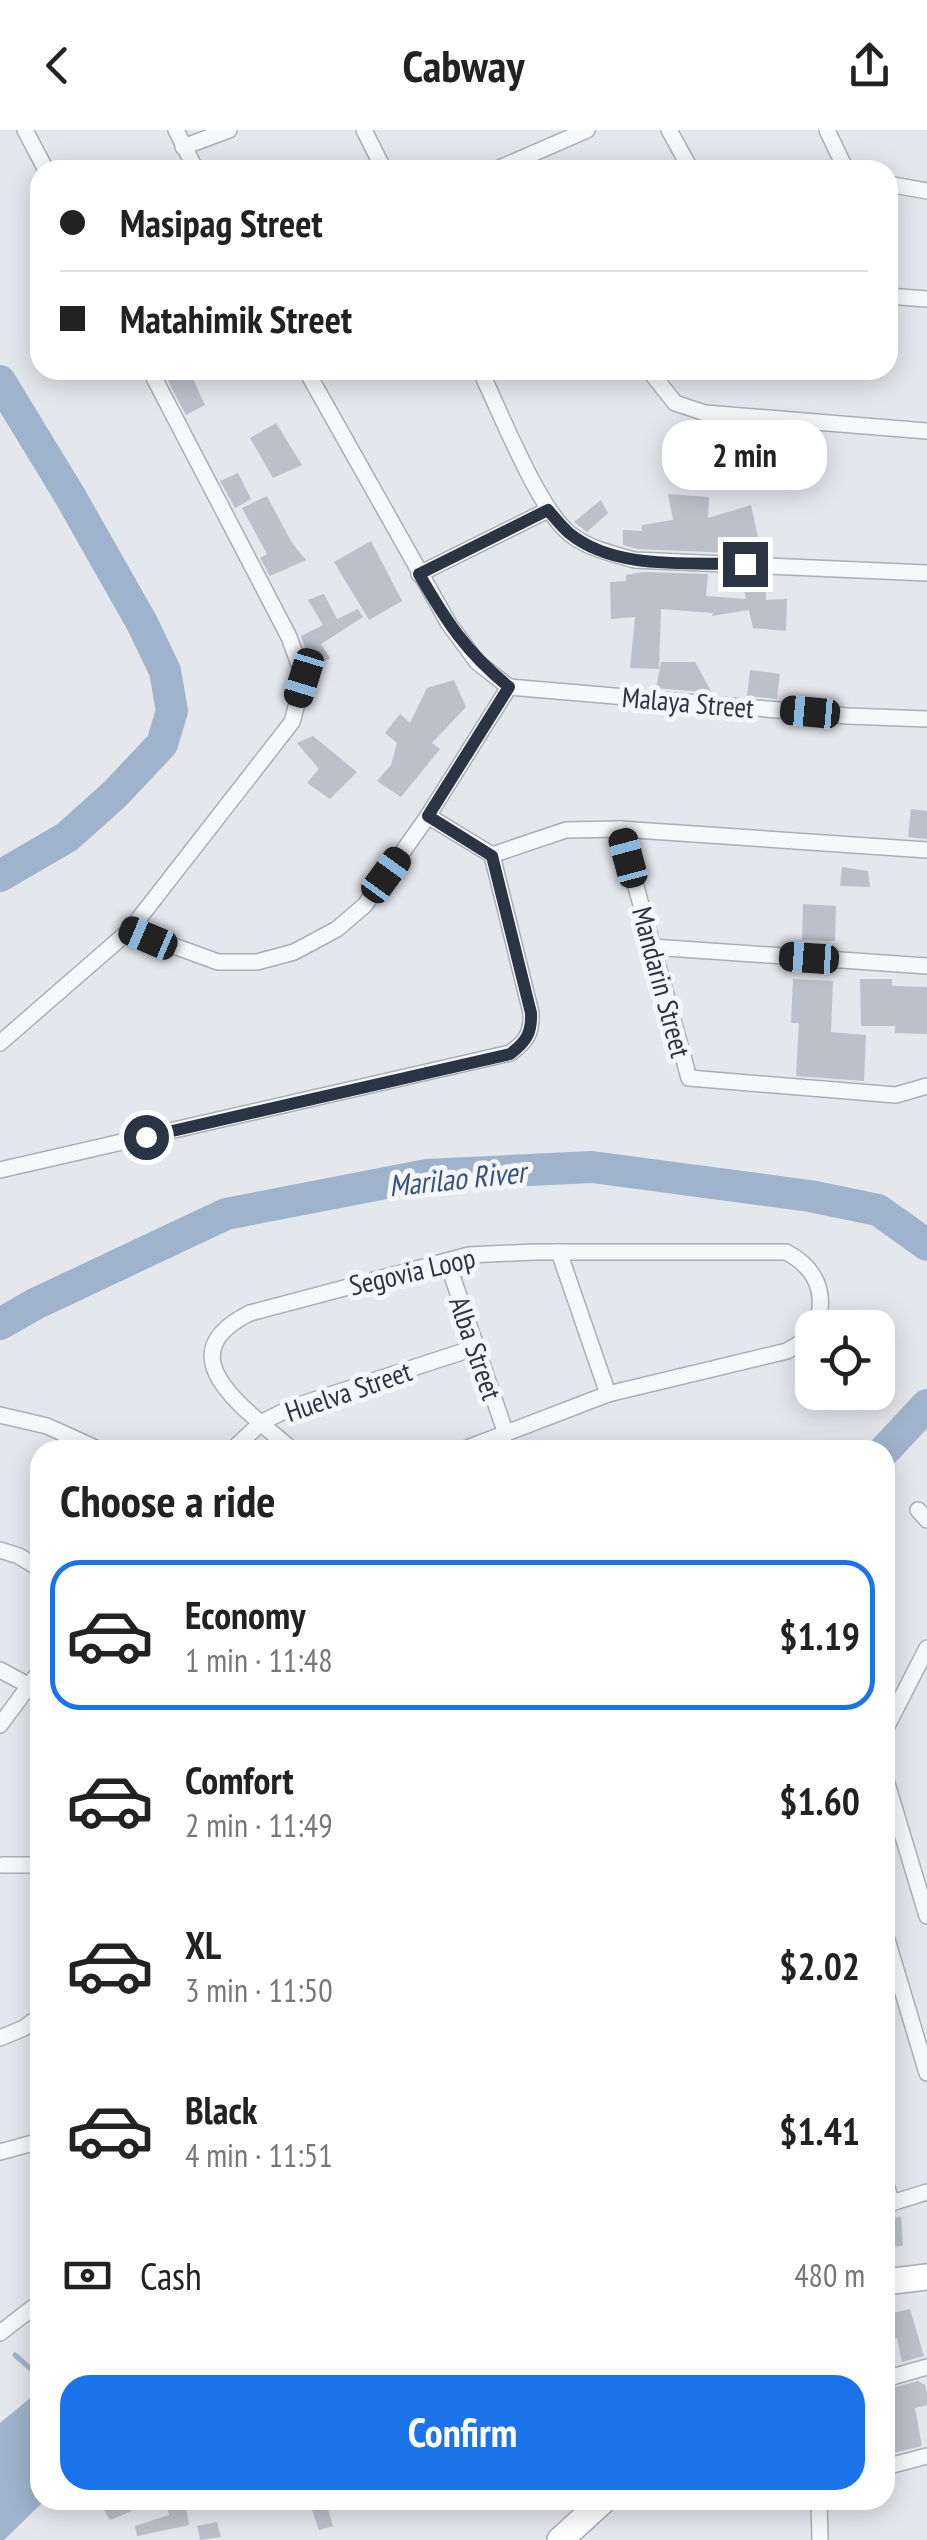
<!DOCTYPE html>
<meta charset="utf-8">
<style>
:root{--surface:#fff;--page:#f6f6f6;--text:#222;--muted:#767676;--line:#e0e0e0;--accent:#1a73e8}
body{margin:0;font-family:"PT Sans Narrow",sans-serif;background:var(--page);color:var(--text);height:100vh;display:flex;flex-direction:column;font-size:38px;white-space:nowrap}
*{box-sizing:border-box;margin:0}
p{font-size:32px;color:var(--muted)}
.icon{flex:none;width:55px;height:55px;fill:none;stroke:currentColor;stroke-width:2;stroke-linecap:round;stroke-linejoin:round}
.map{position:relative;flex:1;overflow:hidden}
.sheet{position:absolute;left:30px;top:1310px;width:865px;height:1070px;display:flex;flex-direction:column;background:var(--surface);border-radius:30px;box-shadow:0 5px 25px #0003}
.sheet>*{flex:none}
.hud{position:absolute;left:30px;top:30px;width:868px;height:220px;border-radius:30px;box-shadow:0 5px 25px #0003;display:grid;align-content:center;height:220px;padding:0 30px;background:var(--surface)}
.fabs{position:absolute;left:795px;top:1180px;display:grid;gap:20px}
.fabs a{display:grid;place-items:center;width:100px;height:100px;border-radius:20px;background:var(--surface);box-shadow:0 5px 25px #0003;font-size:50px}
.end{position:absolute;width:45px;height:45px;margin:-22px;border:12px solid #2b3445;background:#fff;box-shadow:0 0 0 5px #fff}
.from{border-radius:50%}
.bubble{position:absolute;height:70px;border-radius:30px;background:var(--surface);box-shadow:0 5px 25px #0003;font-size:32px;font-weight:600;line-height:70px;text-align:center}
.car{position:absolute;width:30px;height:60px;margin:-30px -15px;border-radius:12px;box-shadow:0 0 8px 2px #0007;background:linear-gradient(#222 24%,#8ab4d8 0 40%,#222 0 76%,#8ab4d8 0 86%,#222 0)}
.hud b{display:flex;align-items:center;gap:35px;height:95px;font-size:38px}
.hud b+b{border-top:2px solid var(--line)}
.hud i{width:25px;height:25px;background:var(--text)}
ul{padding:0;list-style:none}
li{display:flex;align-items:center;gap:30px;height:150px;margin:0 20px 15px;padding:0 10px;border:5px solid transparent;border-radius:30px}
li div{flex:1}
li b{display:block;font-size:38px}
li em{font-style:normal;font-weight:600}
li.on{border-color:var(--accent)}
li>.icon{width:90px;height:90px;stroke-width:1.5}
h2{padding:0 30px;font-size:45px;line-height:120px}
.pay{display:flex;align-items:center;gap:25px;height:110px;padding:0 30px;font-size:38px}
.pay p{margin-inline-start:auto}
.action{display:flex;gap:20px;margin-top:auto;padding:20px 30px}
.action a{flex:1;height:115px;border-radius:30px;background:var(--accent);color:#fff;font-size:40px;font-weight:600;line-height:115px;text-align:center}
header{display:flex;justify-content:space-between;align-items:center;height:130px;padding:0 30px;background:var(--surface);font-size:45px;font-weight:600}
.map>svg:first-child{display:block}
.water{fill:#9fb4cc}
.lines{fill:none;stroke-linecap:round;stroke-linejoin:round}
.stream{stroke:#9fb4cc;stroke-width:5}
.river{stroke:#9fb4cc;stroke-width:32}
.building{fill:#bbc0ca}
.street-casing{stroke:#a9aeb7;stroke-width:18}
.primary-casing{stroke:#a3abb8;stroke-width:28}
.street{stroke:#f7f8fa;stroke-width:15}
.primary{stroke:#fff;stroke-width:25}
.route{stroke:#2b3445;stroke-width:12}
.labels{text-anchor:middle;dominant-baseline:central;stroke-width:10;stroke-linejoin:round;paint-order:stroke}
.street-label{font-size:28px;fill:#2b3445;stroke:#f4f6f9}
.water-label{font-size:30px;font-style:italic;fill:#34527a;stroke:#f4f6f9}
</style>
<header><svg class="icon" aria-label="back" viewBox="0 0 24 24"><path d="M15 5l-7 7 7 7"/></svg>Cabway<svg class="icon" aria-label="share" viewBox="0 0 24 24"><path d="M12 15V3M7 8l5-5 5 5M5 13v7h14v-7"/></svg></header>
<div class="map">
<svg width="927" height="2410" viewBox="0 0 927 2410">
<rect width="100%" height="100%" fill="#e4e7ec"/>
<!-- water -->
<path class="water" d="M40,2260V2370H45L4,2410H0V2293Z"/>
<g class="lines">
<!-- stream -->
<path class="stream" d="M15,2225L40,2247"/>
<!-- river -->
<g class="river">
<path d="M0,251L70,366L142,493L165,541L172,581L162,614L115,664L67,707L0,746"/>
<path d="M0,1194L35,1174L226,1084L427,1045L592,1037L810,1066L878,1080L927,1115"/>
<path d="M885,1320L927,1275"/>
</g>
</g>
<!-- building -->
<g class="building">
<path d="M178,240H189L205,275L186,285L166,247Z"/>
<path d="M276,293L302,335L273,348L250,308Z"/>
<path d="M238,343L251,369L235,378L220,351Z"/>
<path d="M668,364L709,367L708,388L751,375L761,421L731,423L637,419L623,415V400L642,401V395L673,390Z"/>
<path d="M267,366L292,413L306,430L270,446L260,428L267,424L242,378Z"/>
<path d="M601,370L608,383L587,402L574,392Z"/>
<path d="M371,411L402,471L369,490L334,432Z"/>
<path d="M644,442L708,444L706,466L746,469L743,455L766,451V470L787,469L786,501L753,498L749,480L712,486L713,483L661,479L659,539L630,538L635,487L611,489L610,452L626,451V445Z"/>
<path d="M324,464L337,489L358,479L363,487L321,514L330,528L312,539L301,506L323,495L308,470Z"/>
<path d="M661,532H695L712,563L656,558Z"/>
<path d="M750,540L780,544L777,569L747,566Z"/>
<path d="M454,550L466,577L432,613L440,619L401,667L377,651L391,635L397,613L385,603L400,584L410,593L427,558Z"/>
<path d="M313,606L357,642L330,669L307,653L319,639L297,613Z"/>
<path d="M911,679L927,681V709L908,707Z"/>
<path d="M842,737L868,741L870,757L840,756Z"/>
<path d="M803,774L836,776L835,811L802,810Z"/>
<path d="M793,849L833,851L831,902L866,905L864,951L796,946L799,893H791Z"/>
<path d="M860,849H892V856L927,857V904L895,903V896H861Z"/>
<path d="M901,2087L903,2116L885,2117V2088Z"/>
<path d="M910,2179L924,2226L902,2232L897,2208L885,2211V2185Z"/>
<path d="M918,2251L925,2255L927,2263V2275L915,2278L922,2316L885,2325V2260Z"/>
<path d="M109,2370H125L132,2381L110,2390L101,2375Z"/>
<path d="M185,2370L189,2395L137,2406L135,2396L169,2385L166,2375Z"/>
<path d="M326,2372L333,2396L319,2400L311,2377Z"/>
<path d="M217,2392L221,2407L200,2410L197,2396Z"/>
</g>
<g class="lines">
<defs>
<g id="street">
<path d="M25,0L46,40"/>
<path d="M176,0L196,40"/>
<path d="M364,0L384,40"/>
<path d="M669,0L691,40"/>
<path d="M827,0L846,40"/>
<path d="M183,17L229,0"/>
<path d="M495,40L587,0"/>
<path d="M888,54L927,61"/>
<path d="M888,166L927,169"/>
<path d="M306,240L449,494L477,532L509,557"/>
<path d="M480,240C500,281 538,379 570,404C589,419 613,424 635,430L927,443"/>
<path d="M649,240L675,273L705,283L927,301"/>
<path d="M419,444L548,380"/>
<path d="M509,557L848,586L927,589"/>
<path d="M620,699L689,948L896,965L927,956"/>
<path d="M492,725L566,700L620,699L927,720"/>
<path d="M130,800L218,832H257L294,822L337,799L365,775L428,686L509,557"/>
<path d="M652,817L927,836"/>
<path d="M0,913L130,800L292,592L304,548L289,507L150,240"/>
<path d="M0,1040L510,923C526,912 532,903 531,883L492,725L428,686"/>
<path d="M559,1122L608,1264"/>
<path d="M447,1131L506,1304"/>
<path d="M0,1285L47,1296L100,1320"/>
<path d="M232,1320L262,1292L293,1277L474,1218"/>
<path d="M292,1320C252,1283 161,1227 250,1183L469,1125L534,1122H786C817,1138 828,1165 815,1198"/>
<path d="M462,1320L608,1264L787,1221L802,1212L812,1201"/>
<path d="M918,1380L927,1390"/>
<path d="M0,1420L19,1426L40,1439"/>
<path d="M0,1540L28,1555L40,1568"/>
<path d="M0,1595L40,1541"/>
<path d="M885,1600L927,1518"/>
<path d="M885,1647L927,1786"/>
<path d="M3,1735H40"/>
<path d="M885,1803L927,1943"/>
<path d="M0,1908L24,1898L40,1886"/>
<path d="M0,2022L40,2011"/>
<path d="M885,2052L892,2073"/>
<path d="M885,2075L927,2062"/>
<path d="M0,2203L40,2172"/>
<path d="M885,2249L927,2237"/>
<path d="M885,2337L927,2326"/>
<path d="M819,2370L820,2410"/>
</g>
<g id="primary">
<path d="M885,2152L927,2147"/>
<path d="M560,2410L604,2370"/>
</g>
</defs>
<!-- street casing -->
<use href="#street" class="street-casing"/>
<!-- primary casing -->
<use href="#primary" class="primary-casing"/>
<!-- street -->
<use href="#street" class="street"/>
<!-- primary -->
<use href="#primary" class="primary"/>
</g>
<g class="lines">
<!-- route -->
<path class="route" d="M146,1007L510,924C526,912 532,903 531,883L492,726L428,686L509,557C466,522 446,491 419,444L548,380C555,388 562,397 569,403C615,441 690,432 745,434"/>
</g>
<g class="labels">
<!-- street labels -->
<g class="street-label">
<text transform="translate(688 572) rotate(5)">Malaya Street</text>
<text transform="translate(662 852) rotate(75)">Mandarin Street</text>
<text transform="translate(412 1141) rotate(-13)">Segovia Loop</text>
<text transform="translate(476 1218) rotate(71)">Alba Street</text>
<text transform="translate(348 1261) rotate(-19)">Huelva Street</text>
</g>
<!-- water labels -->
<g class="water-label">
<text transform="translate(457 1048) rotate(-6)">Marilao River</text>
</g>
</g>
</svg>
<div class="fabs">
<a><svg class="icon" aria-label="locate" viewBox="0 0 24 24"><circle cx="12" cy="12" r="6"/><path d="M12 2v4M12 18v4M2 12h4M18 12h4"/></svg></a>
</div>
<i class="end from" style="left:146px;top:1007px"></i>
<i class="end" style="left:745px;top:434px"></i>
<div class="bubble" style="left:662px;top:290px;width:165px">2 min</div>
<i class="car" style="left:304px;top:548px;rotate:197deg"></i>
<i class="car" style="left:810px;top:582px;rotate:275deg"></i>
<i class="car" style="left:628px;top:728px;rotate:345deg"></i>
<i class="car" style="left:386px;top:745px;rotate:36deg"></i>
<i class="car" style="left:148px;top:808px;rotate:293deg"></i>
<i class="car" style="left:809px;top:828px;rotate:274deg"></i>
<div class="hud">
<b><i class="from"></i>Masipag Street</b>
<b><i></i>Matahimik Street</b>
</div>
<section class="sheet">
<h2>Choose a ride</h2>
<ul>
<li class="on"><svg class="icon" aria-label="car" viewBox="0 0 24 24"><path d="M5 17H2v-5l4-1 3-4h7l3 4 3 1v5h-3M9 17h6M6 11h13"/><circle cx="7" cy="17" r="2"/><circle cx="17" cy="17" r="2"/></svg><div><b>Economy</b><p>1 min · 11:48</p></div><em>$1.19</em></li>
<li><svg class="icon" aria-label="car" viewBox="0 0 24 24"><path d="M5 17H2v-5l4-1 3-4h7l3 4 3 1v5h-3M9 17h6M6 11h13"/><circle cx="7" cy="17" r="2"/><circle cx="17" cy="17" r="2"/></svg><div><b>Comfort</b><p>2 min · 11:49</p></div><em>$1.60</em></li>
<li><svg class="icon" aria-label="car" viewBox="0 0 24 24"><path d="M5 17H2v-5l4-1 3-4h7l3 4 3 1v5h-3M9 17h6M6 11h13"/><circle cx="7" cy="17" r="2"/><circle cx="17" cy="17" r="2"/></svg><div><b>XL</b><p>3 min · 11:50</p></div><em>$2.02</em></li>
<li><svg class="icon" aria-label="car" viewBox="0 0 24 24"><path d="M5 17H2v-5l4-1 3-4h7l3 4 3 1v5h-3M9 17h6M6 11h13"/><circle cx="7" cy="17" r="2"/><circle cx="17" cy="17" r="2"/></svg><div><b>Black</b><p>4 min · 11:51</p></div><em>$1.41</em></li>
</ul>
<div class="pay"><svg class="icon" aria-label="cash" viewBox="0 0 24 24"><path d="M3 7h18v10H3z"/><circle cx="12" cy="12" r="2"/></svg>Cash<p>480 m</p></div>
<div class="action"><a>Confirm</a></div>
</section>
</div>
